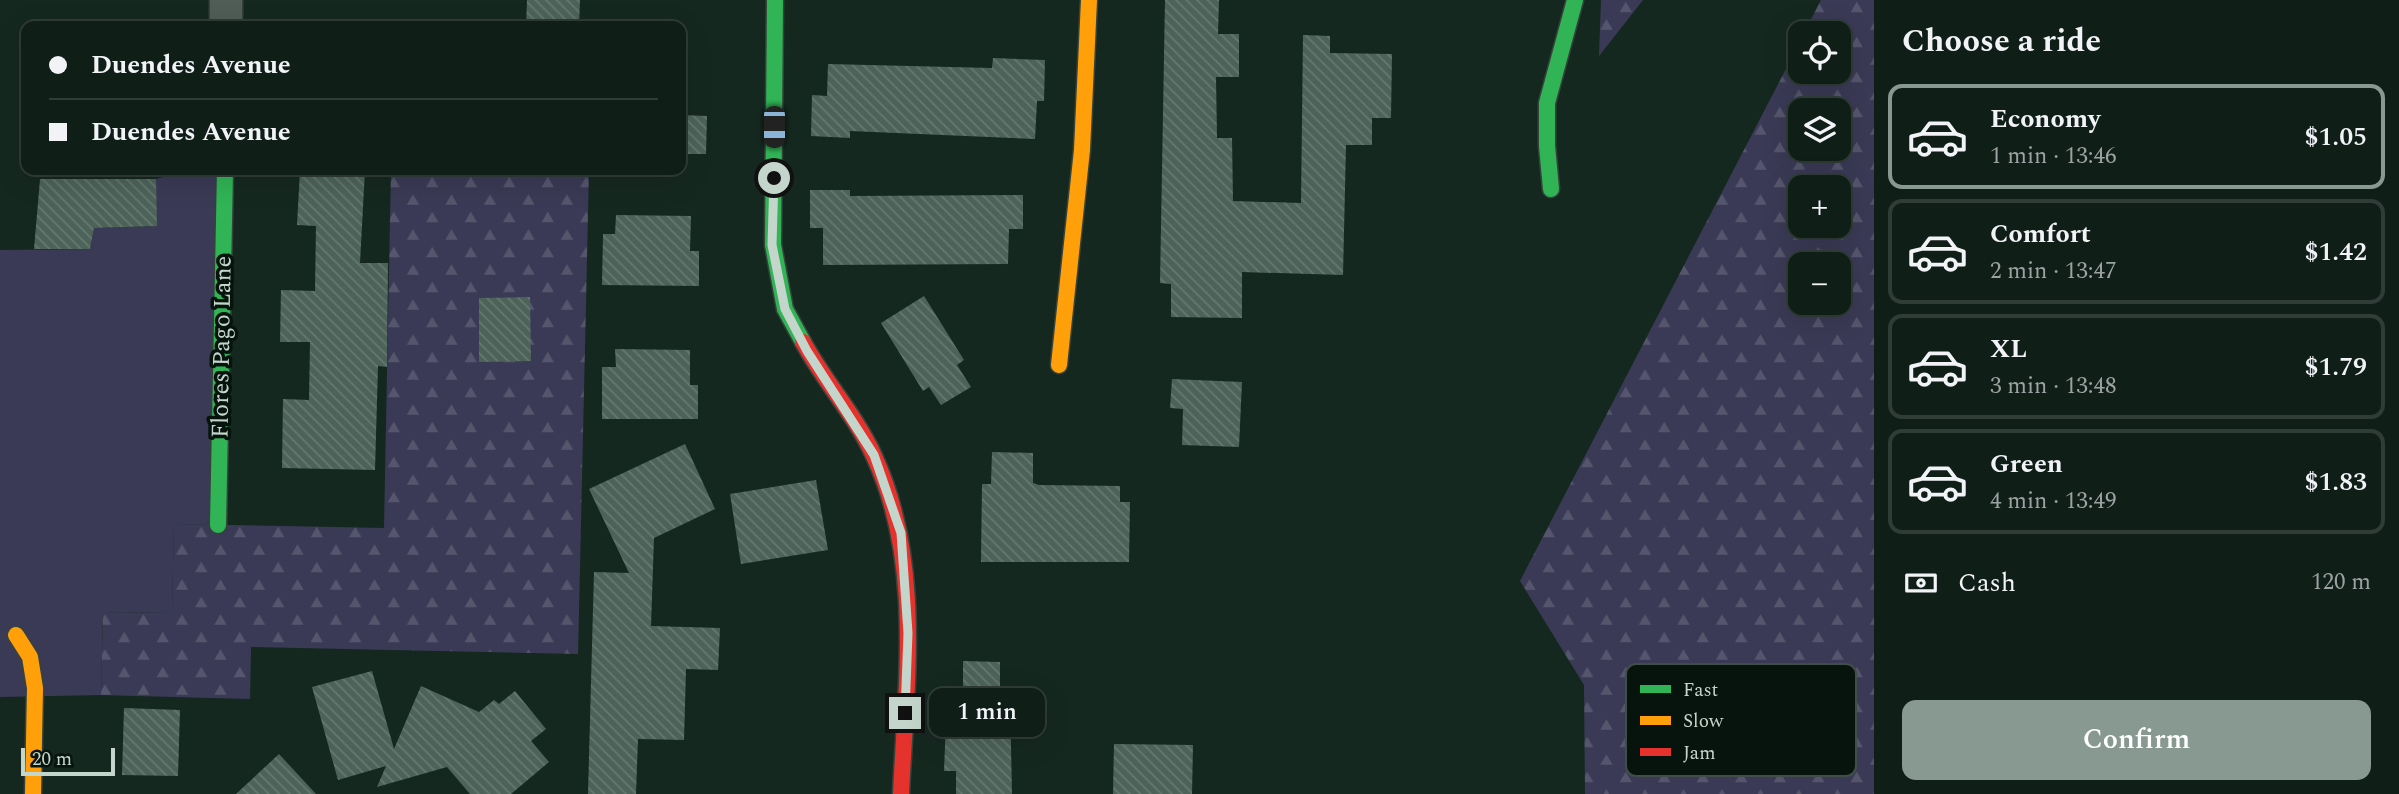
<!DOCTYPE html>
<meta charset="utf-8">
<style>
:root{--surface:#101e18;--page:#192721;--text:#f1f3f6;--muted:#9ca2a2;--line:#303c37;--accent:#879990}
body{margin:0;font-family:Spectral,serif;background:var(--page);color:var(--text);height:100vh;display:flex;flex-direction:column;font-size:26px;white-space:nowrap}
*{box-sizing:border-box;margin:0}
p{font-size:23px;color:var(--muted)}
.icon{flex:none;width:38px;height:38px;fill:none;stroke:currentColor;stroke-width:2;stroke-linecap:round;stroke-linejoin:round}
.map{position:relative;flex:1;overflow:hidden}
.drawer{display:flex;flex-direction:column;background:var(--surface);width:525px}
.drawer>*{flex:none}
.hud{position:absolute;left:21px;top:21px;width:665px;height:154px;border-radius:14px;box-shadow:0 7px 28px #0002,0 0 0 2px var(--line);display:grid;align-content:center;height:154px;padding:0 28px;background:var(--surface)}
.buttons{position:absolute;left:1788px;top:21px;display:grid;gap:14px}
.buttons a{display:grid;place-items:center;width:63px;height:63px;border-radius:14px;background:var(--surface);box-shadow:0 7px 28px #0002,0 0 0 2px var(--line);font-size:35px}
.scale{position:absolute;left:21px;bottom:18px;width:94px;box-sizing:border-box;padding-left:7px;border:4px solid #c4d6cc;border-top:0;font-size:19px;line-height:24px;white-space:nowrap;color:#c4d6cc;-webkit-text-stroke:5px #07140e;paint-order:stroke}
.end{position:absolute;width:32px;height:32px;margin:-16px;border:9px solid #c4d6cc;background:#111;box-shadow:0 0 0 4px #111}
.from{border-radius:50%}
.bubble{position:absolute;height:49px;border-radius:14px;background:var(--surface);box-shadow:0 7px 28px #0002,0 0 0 2px var(--line);font-size:23px;font-weight:600;line-height:49px;text-align:center}
.car{position:absolute;width:21px;height:42px;margin:-21px -10px;border-radius:9px;box-shadow:0 0 5px 2px #0007;background:linear-gradient(#222 24%,#8ab4d8 0 40%,#222 0 76%,#8ab4d8 0 86%,#222 0)}
.hud b{display:flex;align-items:center;gap:24px;height:66px;font-size:26px}
.hud b+b{border-top:2px solid var(--line)}
.hud i{width:18px;height:18px;background:var(--text)}
ul{padding:0;list-style:none}
li{display:flex;align-items:center;gap:21px;height:105px;margin:0 14px 10px;padding:0 14px;border:4px solid var(--line);border-radius:14px}
li div{flex:1}
li b{display:block;font-size:26px}
li em{font-style:normal;font-weight:600}
li.selected{border-color:var(--accent)}
li>.icon{width:63px;height:63px;stroke-width:1.5}
h2{padding:0 28px;font-size:32px;line-height:84px}
.pay{display:flex;align-items:center;gap:18px;height:77px;padding:0 28px;font-size:26px}
.pay p{margin-inline-start:auto}
.cta{display:flex;gap:14px;margin-top:auto;padding:14px 28px}
.cta a{flex:1;height:80px;border-radius:14px;background:var(--accent);color:#fff;font-size:28px;font-weight:600;line-height:80px;text-align:center}
main{display:flex;flex:1;min-height:0}
.map>svg:first-child{display:block}
.grass{fill:#3a3a56}
.forest{fill:url(#forest-firs);fill-rule:evenodd}
.building{fill:url(#building-back-hatch)}
.lines{fill:none;stroke-linecap:round;stroke-linejoin:round}
.street-casing{stroke:#35433c;stroke-width:35}
.fast-casing{stroke:#35433c;stroke-width:19}
.slow-casing{stroke:#35433c;stroke-width:19}
.jam-casing{stroke:#35433c;stroke-width:19}
.street{stroke:#4f5d56;stroke-width:32}
.fast{stroke:#30b455;stroke-width:16}
.slow{stroke:#ff9f0a;stroke-width:16}
.jam{stroke:#e5322d;stroke-width:16}
.route{stroke:#c4d6cc;stroke-width:9}
.labels{text-anchor:middle;dominant-baseline:central;stroke-width:7;stroke-linejoin:round;paint-order:stroke}
.street-label{font-size:24px;fill:#c4d6cc;stroke:#07140e}
.key{fill:#07140e;stroke:#404e47;stroke-width:2}
.key-label{font-size:19px;fill:#c4d6cc}
</style>
<main>
<div class="map">
<svg width="1874" height="794" viewBox="0 0 1874 794">
<defs>
<pattern id="forest-firs" width="22" height="20" patternUnits="userSpaceOnUse" patternTransform="scale(1.75)"><rect width="22" height="20" fill="#3a3a56"/><path d="M5 1l3.5 6h-7zM16 11l3.5 6h-7z" fill="#55566d"/></pattern>
<pattern id="building-back-hatch" width="6" height="6" patternUnits="userSpaceOnUse" patternTransform="scale(1.75)"><rect width="6" height="6" fill="#4d6359"/><path d="M-1 5l2 2M0 0l6 6M5-1l2 2" fill="none" stroke="#657970"/></pattern>
</defs>
<rect width="100%" height="100%" fill="#152820"/>
<!-- grass -->
<path class="grass" d="M189,170H226L218,525L174,524L172,613L103,612L101,695L0,697V250L90,249L94,228L156,226V179Z"/>
<!-- forest -->
<g class="forest">
<path d="M1601,0H1643L1599,56Z"/>
<path d="M1821,0H1874V794H1585L1584,685L1520,581L1801,40V72H1839V33H1804ZM1839,110V149H1801V110ZM1801,187H1839V226H1801ZM1801,264H1839V303H1801Z"/>
<path d="M391,170H589L578,654L251,647L250,699L101,695L103,612L172,613L174,524L384,528Z"/>
</g>
<!-- building -->
<g class="building">
<path d="M527,0H580L579,26H526Z"/>
<path d="M1165,0H1219L1218,34H1239V77H1216L1217,138H1232L1233,201L1301,203L1303,35L1330,36V53L1392,54L1391,118H1372V145H1346L1343,275L1242,272V318L1171,317V284L1160,283Z"/>
<path d="M993,58L1045,60L1044,101H1037L1035,139L850,131V138L811,136L812,95L827,96L828,64L992,68Z"/>
<path d="M681,115L707,116L706,154H681Z"/>
<path d="M300,170H365L360,263H388L387,367L378,366L375,470L282,468L283,399L309,400L310,342H280L281,290L315,291L316,226L297,225Z"/>
<path d="M40,179H156L157,226L94,228L90,249H34Z"/>
<path d="M810,190H850V196L1023,195V229H1009L1008,264L823,265V228H810Z"/>
<path d="M616,215L691,216L690,251H699V286L602,285L603,234H615Z"/>
<path d="M924,296L964,360L957,365L971,387L941,405L929,387L923,391L881,323Z"/>
<path d="M530,297L531,361L479,362V298Z"/>
<path d="M615,349L690,350V385H698V419H602V367H616Z"/>
<path d="M1172,379L1242,382L1239,447L1182,445L1183,409L1170,408Z"/>
<path d="M685,444L715,509L654,538L651,626L720,628L718,670L686,669L684,740L638,739L636,794H588L594,572L629,573L589,489Z"/>
<path d="M992,452L1033,453V483L1039,485L1120,486V502H1130L1129,562H981L982,484H991Z"/>
<path d="M816,480L828,550L741,564L730,494Z"/>
<path d="M963,661L1000,662V697H1010L1012,794H956V771H944L947,695H963Z"/>
<path d="M372,671L394,749L421,686L479,712L494,700L499,704L515,691L546,729L531,741L549,762L511,794H470L447,767L377,787L386,766L338,780L312,687Z"/>
<path d="M124,708L180,710L178,776L122,775Z"/>
<path d="M1114,744L1193,745L1192,794H1113Z"/>
<path d="M279,754L316,794H236Z"/>
</g>
<g class="lines">
<defs>
<path id="street" d="M226,26V0"/>
<g id="fast">
<path d="M775,0L773,245L785,309L803,342"/>
<path d="M1551,189L1547,146V103L1575,0"/>
<path d="M218,525L225,170"/>
</g>
<g id="slow">
<path d="M1059,365L1082,150L1089,0"/>
<path d="M16,635L30,657L35,688L33,794"/>
</g>
<path id="jam" d="M803,342C824,381 856,416 874,456C923,561 906,682 901,794"/>
</defs>
<!-- street casing -->
<use href="#street" class="street-casing"/>
<!-- fast casing -->
<use href="#fast" class="fast-casing"/>
<!-- slow casing -->
<use href="#slow" class="slow-casing"/>
<!-- jam casing -->
<use href="#jam" class="jam-casing"/>
<!-- street -->
<use href="#street" class="street"/>
<!-- fast -->
<use href="#fast" class="fast"/>
<!-- slow -->
<use href="#slow" class="slow"/>
<!-- jam -->
<use href="#jam" class="jam"/>
</g>
<g class="lines">
<!-- route -->
<path class="route" d="M774,178L772,245L785,309L807,351L874,455L901,533L908,633L905,713"/>
</g>
<g class="labels">
<!-- street labels -->
<g class="street-label">
<text transform="translate(222 347) rotate(-89)">Flores Pago Lane</text>
</g>
</g>
<!-- legend -->
<rect x="1626" y="664" width="230" height="112" rx="10" class="key"/>
<rect x="1640" y="685" width="31" height="8" fill="#30b455"/>
<rect x="1640" y="716" width="31" height="9" fill="#ff9f0a"/>
<rect x="1640" y="748" width="31" height="8" fill="#e5322d"/>
<g class="key-label">
<text x="1683" y="696">Fast</text>
<text x="1683" y="727">Slow</text>
<text x="1683" y="759">Jam</text>
</g>
</svg>
<div class="buttons">
<a><svg class="icon" aria-label="locate" viewBox="0 0 24 24"><circle cx="12" cy="12" r="6"/><path d="M12 2v4M12 18v4M2 12h4M18 12h4"/></svg></a>
<a><svg class="icon" aria-label="layers" viewBox="0 0 24 24"><path d="M12 4l9 5-9 5-9-5zM3 14l9 5 9-5"/></svg></a>
<a>+</a>
<a>−</a>
</div>
<div class="scale">20 m</div>
<i class="end from" style="left:774px;top:178px"></i>
<i class="end" style="left:905px;top:713px"></i>
<div class="bubble" style="left:929px;top:688px;width:116px">1 min</div>
<i class="car" style="left:774px;top:127px;rotate:180deg"></i>
<div class="hud">
<b><i class="from"></i>Duendes Avenue</b>
<b><i></i>Duendes Avenue</b>
</div>
</div>
<section class="drawer">
<h2>Choose a ride</h2>
<ul>
<li class="selected"><svg class="icon" aria-label="car" viewBox="0 0 24 24"><path d="M5 17H2v-5l4-1 3-4h7l3 4 3 1v5h-3M9 17h6M6 11h13"/><circle cx="7" cy="17" r="2"/><circle cx="17" cy="17" r="2"/></svg><div><b>Economy</b><p>1 min · 13:46</p></div><em>$1.05</em></li>
<li><svg class="icon" aria-label="car" viewBox="0 0 24 24"><path d="M5 17H2v-5l4-1 3-4h7l3 4 3 1v5h-3M9 17h6M6 11h13"/><circle cx="7" cy="17" r="2"/><circle cx="17" cy="17" r="2"/></svg><div><b>Comfort</b><p>2 min · 13:47</p></div><em>$1.42</em></li>
<li><svg class="icon" aria-label="car" viewBox="0 0 24 24"><path d="M5 17H2v-5l4-1 3-4h7l3 4 3 1v5h-3M9 17h6M6 11h13"/><circle cx="7" cy="17" r="2"/><circle cx="17" cy="17" r="2"/></svg><div><b>XL</b><p>3 min · 13:48</p></div><em>$1.79</em></li>
<li><svg class="icon" aria-label="car" viewBox="0 0 24 24"><path d="M5 17H2v-5l4-1 3-4h7l3 4 3 1v5h-3M9 17h6M6 11h13"/><circle cx="7" cy="17" r="2"/><circle cx="17" cy="17" r="2"/></svg><div><b>Green</b><p>4 min · 13:49</p></div><em>$1.83</em></li>
</ul>
<div class="pay"><svg class="icon" aria-label="cash" viewBox="0 0 24 24"><path d="M3 7h18v10H3z"/><circle cx="12" cy="12" r="2"/></svg>Cash<p>120 m</p></div>
<div class="cta"><a>Confirm</a></div>
</section>
</main>
